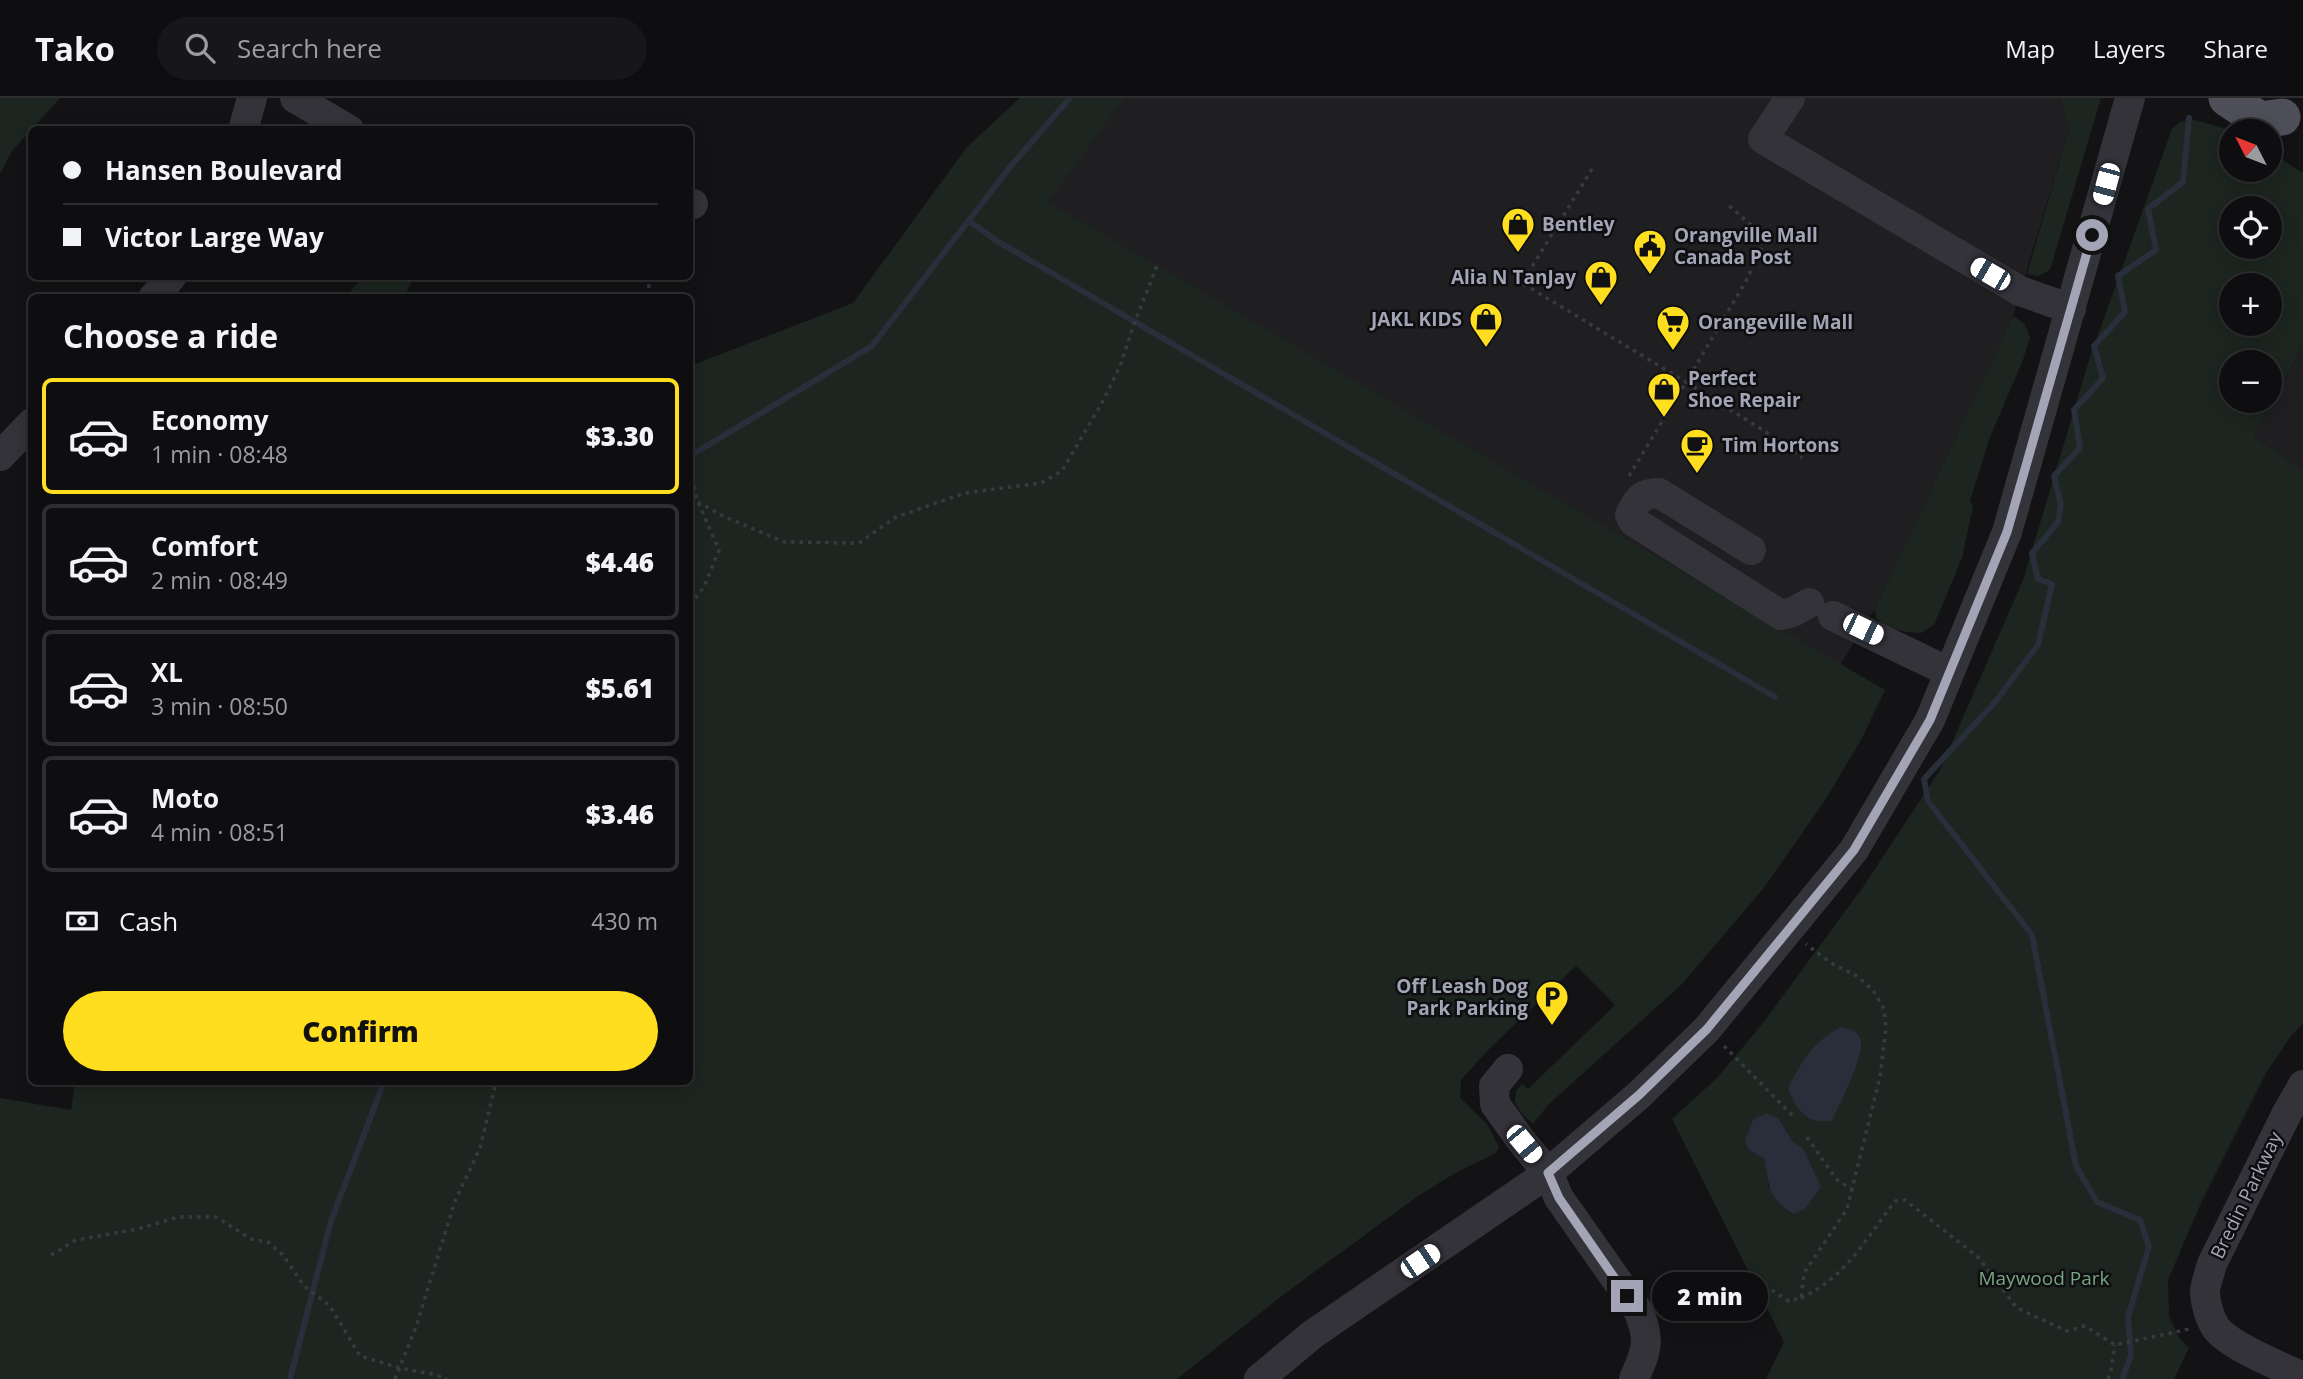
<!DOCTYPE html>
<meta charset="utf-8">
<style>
:root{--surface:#0e0e10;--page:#171719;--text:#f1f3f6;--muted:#9b9c9f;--line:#2e2e30;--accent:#ffde20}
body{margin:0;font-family:"Open Sans",sans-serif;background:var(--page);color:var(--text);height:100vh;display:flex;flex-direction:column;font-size:26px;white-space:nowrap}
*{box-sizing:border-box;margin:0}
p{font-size:23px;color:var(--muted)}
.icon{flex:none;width:38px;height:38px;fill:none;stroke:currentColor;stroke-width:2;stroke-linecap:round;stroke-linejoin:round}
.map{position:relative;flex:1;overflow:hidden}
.side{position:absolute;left:28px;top:196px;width:665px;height:791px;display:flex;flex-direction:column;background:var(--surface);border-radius:10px;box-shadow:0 4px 18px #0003,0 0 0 2px var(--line)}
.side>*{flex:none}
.banner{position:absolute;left:28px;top:28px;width:665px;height:154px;border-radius:10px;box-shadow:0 4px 18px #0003,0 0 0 2px var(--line);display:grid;align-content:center;height:154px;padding:0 35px;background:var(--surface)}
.needle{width:46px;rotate:312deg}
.tools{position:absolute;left:2219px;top:21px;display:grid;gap:14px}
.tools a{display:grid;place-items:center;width:63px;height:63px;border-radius:50%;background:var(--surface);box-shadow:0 4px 18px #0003,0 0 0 2px var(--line);font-size:35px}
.end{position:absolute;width:32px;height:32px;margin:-16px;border:9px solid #a3a5b7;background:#111;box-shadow:0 0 0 4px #111}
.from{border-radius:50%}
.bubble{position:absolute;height:49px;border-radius:24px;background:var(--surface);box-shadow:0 4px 18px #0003,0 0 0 2px var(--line);font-size:23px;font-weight:800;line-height:49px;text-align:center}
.car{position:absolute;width:21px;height:42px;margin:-21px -10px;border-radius:9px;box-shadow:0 0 5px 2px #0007;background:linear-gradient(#fff 24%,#345 0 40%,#fff 0 76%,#345 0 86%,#fff 0)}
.banner b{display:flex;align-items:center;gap:24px;height:66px;font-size:26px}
.banner b+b{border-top:2px solid var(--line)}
.banner i{width:18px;height:18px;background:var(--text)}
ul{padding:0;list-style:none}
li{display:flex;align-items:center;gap:21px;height:116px;margin:0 14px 10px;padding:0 21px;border:4px solid var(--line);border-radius:10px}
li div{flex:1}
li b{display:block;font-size:26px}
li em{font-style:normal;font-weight:800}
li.on{border-color:var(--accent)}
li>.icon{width:63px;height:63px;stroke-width:1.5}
h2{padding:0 35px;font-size:32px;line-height:84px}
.pay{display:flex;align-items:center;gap:18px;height:77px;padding:0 35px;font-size:26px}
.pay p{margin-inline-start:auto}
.primary-button{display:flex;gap:14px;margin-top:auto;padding:14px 35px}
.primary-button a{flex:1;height:80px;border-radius:42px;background:var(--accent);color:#111;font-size:28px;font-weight:800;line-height:80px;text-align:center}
header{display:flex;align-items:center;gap:42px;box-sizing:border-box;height:98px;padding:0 35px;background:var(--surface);border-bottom:2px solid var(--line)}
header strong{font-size:33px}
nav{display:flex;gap:38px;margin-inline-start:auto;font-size:24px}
.search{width:490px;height:63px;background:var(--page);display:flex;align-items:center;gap:18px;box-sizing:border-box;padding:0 24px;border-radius:38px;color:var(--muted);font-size:26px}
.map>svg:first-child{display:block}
.built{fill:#1f1f22}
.green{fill:#1c251f;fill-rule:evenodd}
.water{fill:#282e3a}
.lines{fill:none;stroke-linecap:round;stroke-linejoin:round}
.stream{stroke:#282e3a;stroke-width:6}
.path{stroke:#393a41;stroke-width:3.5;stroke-dasharray:3.5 5;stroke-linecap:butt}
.minor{stroke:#34333a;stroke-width:30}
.major{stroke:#4f4f59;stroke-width:37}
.route{stroke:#a3a5b7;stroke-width:9}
.labels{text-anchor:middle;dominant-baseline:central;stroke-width:5;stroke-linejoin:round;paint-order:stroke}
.poi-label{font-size:19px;font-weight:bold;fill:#a3a5b7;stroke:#0e0e10;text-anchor:start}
.street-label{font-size:19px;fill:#a3a5b7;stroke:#0e0e10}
.park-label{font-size:19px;fill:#78a483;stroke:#0e0e10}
</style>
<header>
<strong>Tako</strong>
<div class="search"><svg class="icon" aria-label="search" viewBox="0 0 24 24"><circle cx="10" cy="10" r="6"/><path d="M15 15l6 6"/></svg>Search here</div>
<nav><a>Map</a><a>Layers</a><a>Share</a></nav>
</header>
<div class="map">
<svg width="2303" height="1281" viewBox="0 0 2303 1281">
<rect width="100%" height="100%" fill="#131315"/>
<!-- built -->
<g class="built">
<path d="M1125,0H2060L2069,31L2013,218L1875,510L1840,567L1047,104Z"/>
<path d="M2303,247V373L2254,338Z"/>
</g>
<!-- green -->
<g class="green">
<path d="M0,0H60L12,53L0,76Z"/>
<path d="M1020,0H1125L1048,104L1885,592L1861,642L1824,704L1763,791L1682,886L1549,1006L1533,1026L1523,1017L1515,1005L1516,993L1522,986L1528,991L1615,907L1576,868L1489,951L1461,982L1460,1000L1487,1026L1499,1049L1496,1055L1457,1074L1418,1098L1283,1197L1177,1281H0V1000L71,1012L75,984H690V268L853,205L967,49Z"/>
<path d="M2060,0H2101L2050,172L2038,178L2027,176L2069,31Z"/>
<path d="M2195,22L2234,33H2231V72H2270V54L2303,75V247L2254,338L2303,373V925L2291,938L2266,975L2201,1105L2168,1182L2169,1219L2180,1241L2189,1250L2174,1281H1766L1784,1244L1672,1021L1718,979L1763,925L1863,789L1940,672L2023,482L2090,259L2172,31L2180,24ZM2231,110H2270V149H2231ZM2231,187H2270V226H2231ZM2231,264H2270V303H2231ZM1779,1021L1793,1044L1769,1091L1764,1059L1749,1052Z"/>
<path d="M362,179V178L414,179L404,199H346Z"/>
<path d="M2013,218L2024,225L2030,239L2023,262L1990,339L1970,403L1973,408L1962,460L1934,527L1921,535L1905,534L1884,527L1876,520L1875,510Z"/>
</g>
<!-- water -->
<g class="water">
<path d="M1842,929C1849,931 1857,932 1860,940C1867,955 1839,1006 1832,1023C1806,1026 1798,1013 1788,991C1800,965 1815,941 1842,929Z"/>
<path d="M1766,1015L1779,1021L1793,1044L1803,1050L1821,1089L1805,1111L1794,1116C1768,1101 1769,1088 1764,1060L1749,1052L1745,1043L1753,1022Z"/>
</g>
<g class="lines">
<!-- stream -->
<g class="stream">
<path d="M969,123L997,143L1775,599"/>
<path d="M690,358L872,248L1010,69L1070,0"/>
<path d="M290,1281L331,1123L384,984"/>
<path d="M2122,1281L2131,1258L2128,1219L2149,1148L2140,1122L2097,1104L2076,1068L2032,837L1928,703L1924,681L1996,603L2038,547L2052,486L2038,481L2032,455L2058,424L2061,407L2054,378L2080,350L2074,312L2103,280L2094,248L2125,214L2118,178L2156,152L2148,111L2183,84L2189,20"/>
</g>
<!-- path -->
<g class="path">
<path d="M1592,71L1522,185L1686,284L1746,183L1766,140L1726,105"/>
<path d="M647,178L651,200"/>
<path d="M690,372L698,404L719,452L704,489L690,507"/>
<path d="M1629,378L1686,284L1774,339L1802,360"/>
<path d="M698,404L723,418L784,444L859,445L896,419L965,395L1041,385L1062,373L1103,303L1120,268L1134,226L1157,168"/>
<path d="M1724,948L1794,1019"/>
<path d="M1807,1039L1836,1081L1853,1092"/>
<path d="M51,1157L76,1142L138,1131L178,1119H216L251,1141L268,1144L283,1157L304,1188L330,1208L360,1258L400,1270L432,1276L447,1281"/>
<path d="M1801,1200C1844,1181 1867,1140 1895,1103L1905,1102L1978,1159L2017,1210L2067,1233L2085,1228L2115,1247L2189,1231"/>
<path d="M1667,1220L1690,1202L1720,1191L1736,1181H1754L1789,1203L1801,1200L1804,1175L1847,1111L1880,979L1886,930L1884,911L1873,892L1857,878L1831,865L1806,846"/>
<path d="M395,1281L416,1229L455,1103L480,1050L496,984"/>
<path d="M2108,1281L2111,1272L2115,1247"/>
</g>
<!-- minor -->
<g class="minor">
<path d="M295,0L349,32"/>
<path d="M1790,0L1763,41L2020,193L2071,211"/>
<path d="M243,32L252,0"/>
<path d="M690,107L693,106"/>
<path d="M153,200L172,178"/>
<path d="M0,358L32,325"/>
<path d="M1751,452L1659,395C1641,395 1637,402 1630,417L1633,423L1781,517L1793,514L1809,505"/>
<path d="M1833,518L1949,574"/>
<path d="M1508,971L1494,988L1495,1006L1520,1041L1548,1075L1559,1100L1639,1214C1651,1244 1646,1253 1634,1281"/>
<path d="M2303,987L2287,1015L2212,1166C2210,1174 2206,1184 2205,1193C2205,1204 2210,1221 2216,1230C2229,1248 2282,1269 2303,1279"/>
<path d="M1259,1281L1313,1236L1548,1075L1639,997L1707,931L1854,752L1930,622L2007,434L2130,0"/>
</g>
<!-- major -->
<path class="major" d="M2227,0L2260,22L2282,19"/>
</g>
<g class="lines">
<!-- route -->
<path class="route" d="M1627,1198L1559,1100L1548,1075L1639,997L1707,931L1854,752L1930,622L2007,434L2092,137"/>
</g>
<!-- icons -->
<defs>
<symbol id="shop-pin" viewBox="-11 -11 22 30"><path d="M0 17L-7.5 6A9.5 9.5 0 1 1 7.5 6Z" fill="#ffde20" stroke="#0e0e10"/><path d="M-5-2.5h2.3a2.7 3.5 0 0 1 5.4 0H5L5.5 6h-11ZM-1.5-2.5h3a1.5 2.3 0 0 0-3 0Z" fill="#111"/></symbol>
<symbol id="civic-pin" viewBox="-11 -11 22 30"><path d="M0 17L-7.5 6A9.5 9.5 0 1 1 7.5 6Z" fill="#ffde20" stroke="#0e0e10"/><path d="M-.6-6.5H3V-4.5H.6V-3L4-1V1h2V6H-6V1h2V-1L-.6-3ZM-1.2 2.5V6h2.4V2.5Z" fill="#111"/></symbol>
<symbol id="supermarket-pin" viewBox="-11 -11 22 30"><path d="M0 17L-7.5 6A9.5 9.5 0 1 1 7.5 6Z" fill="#ffde20" stroke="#0e0e10"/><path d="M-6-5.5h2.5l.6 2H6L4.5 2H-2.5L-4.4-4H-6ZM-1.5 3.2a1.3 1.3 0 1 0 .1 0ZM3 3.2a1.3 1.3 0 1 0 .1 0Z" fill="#111"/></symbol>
<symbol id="cafe-pin" viewBox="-11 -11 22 30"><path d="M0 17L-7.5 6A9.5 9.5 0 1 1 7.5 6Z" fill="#ffde20" stroke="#0e0e10"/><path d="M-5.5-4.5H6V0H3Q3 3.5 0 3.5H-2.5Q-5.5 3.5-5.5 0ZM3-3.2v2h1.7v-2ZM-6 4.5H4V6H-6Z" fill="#111"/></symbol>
<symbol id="parking-pin" viewBox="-11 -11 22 30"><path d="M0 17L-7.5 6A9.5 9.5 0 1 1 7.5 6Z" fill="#ffde20" stroke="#0e0e10"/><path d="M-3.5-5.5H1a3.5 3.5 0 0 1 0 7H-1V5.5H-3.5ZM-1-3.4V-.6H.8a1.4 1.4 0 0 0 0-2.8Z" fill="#111"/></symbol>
</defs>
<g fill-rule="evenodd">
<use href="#shop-pin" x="1499" y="107" width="38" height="52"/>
<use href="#civic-pin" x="1631" y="129" width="38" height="52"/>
<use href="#shop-pin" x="1582" y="160" width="38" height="52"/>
<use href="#shop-pin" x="1467" y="202" width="38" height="52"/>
<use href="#supermarket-pin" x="1654" y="205" width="38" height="52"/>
<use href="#shop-pin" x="1645" y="272" width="38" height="52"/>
<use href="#cafe-pin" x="1678" y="328" width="38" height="52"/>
<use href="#parking-pin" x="1533" y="880" width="38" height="52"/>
</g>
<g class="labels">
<!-- poi labels -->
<g class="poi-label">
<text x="1542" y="126">Bentley</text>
<text x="1674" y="137">Orangville Mall<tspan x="1674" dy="22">Canada Post</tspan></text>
<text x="1576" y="179" text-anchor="end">Alia N TanJay</text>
<text x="1462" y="221" text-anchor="end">JAKL KIDS</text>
<text x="1698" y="224">Orangeville Mall</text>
<text x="1688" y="280">Perfect<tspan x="1688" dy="22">Shoe Repair</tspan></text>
<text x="1722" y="347">Tim Hortons</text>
<text x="1528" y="888" text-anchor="end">Off Leash Dog<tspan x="1528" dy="22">Park Parking</tspan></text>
</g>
<!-- street labels -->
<g class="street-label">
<text transform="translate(2246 1097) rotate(-64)">Bredin Parkway</text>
</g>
<!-- park labels -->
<g class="park-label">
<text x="2044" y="1180">Maywood Park</text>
</g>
</g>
</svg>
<div class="tools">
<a><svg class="needle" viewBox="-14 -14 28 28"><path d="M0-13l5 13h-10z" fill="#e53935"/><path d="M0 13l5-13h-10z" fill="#9b9c9f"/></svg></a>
<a><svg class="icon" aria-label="locate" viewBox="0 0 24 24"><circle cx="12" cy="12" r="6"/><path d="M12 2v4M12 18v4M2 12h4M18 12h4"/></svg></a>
<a>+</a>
<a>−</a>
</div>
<i class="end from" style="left:2092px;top:137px"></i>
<i class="end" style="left:1627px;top:1198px"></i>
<div class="bubble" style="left:1652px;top:1174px;width:116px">2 min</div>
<i class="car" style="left:2106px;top:86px;rotate:195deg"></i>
<i class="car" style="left:1990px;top:176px;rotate:300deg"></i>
<i class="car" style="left:1863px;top:531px;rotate:116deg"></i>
<i class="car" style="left:1524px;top:1046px;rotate:140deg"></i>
<i class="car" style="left:1420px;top:1163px;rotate:56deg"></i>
<div class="banner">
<b><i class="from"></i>Hansen Boulevard</b>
<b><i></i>Victor Large Way</b>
</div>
<section class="side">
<h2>Choose a ride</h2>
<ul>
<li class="on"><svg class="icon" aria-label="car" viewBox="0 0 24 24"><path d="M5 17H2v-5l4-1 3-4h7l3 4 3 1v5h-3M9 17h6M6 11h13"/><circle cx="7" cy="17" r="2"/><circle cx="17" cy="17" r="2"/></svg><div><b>Economy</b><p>1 min · 08:48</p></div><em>$3.30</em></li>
<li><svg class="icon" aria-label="car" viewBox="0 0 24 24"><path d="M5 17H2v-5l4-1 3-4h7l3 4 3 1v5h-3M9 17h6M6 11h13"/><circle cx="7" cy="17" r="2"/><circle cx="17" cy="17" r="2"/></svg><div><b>Comfort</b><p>2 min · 08:49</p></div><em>$4.46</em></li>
<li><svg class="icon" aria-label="car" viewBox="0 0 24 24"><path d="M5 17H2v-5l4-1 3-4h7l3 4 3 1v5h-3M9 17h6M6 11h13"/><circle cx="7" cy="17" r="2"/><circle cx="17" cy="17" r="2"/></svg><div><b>XL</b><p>3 min · 08:50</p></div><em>$5.61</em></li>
<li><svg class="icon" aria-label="car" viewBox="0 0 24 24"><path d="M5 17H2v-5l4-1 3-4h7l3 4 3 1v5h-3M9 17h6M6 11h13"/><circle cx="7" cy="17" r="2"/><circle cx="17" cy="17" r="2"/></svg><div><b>Moto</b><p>4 min · 08:51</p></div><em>$3.46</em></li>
</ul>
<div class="pay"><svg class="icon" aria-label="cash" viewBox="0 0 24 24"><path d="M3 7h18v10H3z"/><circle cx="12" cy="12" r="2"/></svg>Cash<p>430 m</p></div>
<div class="primary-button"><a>Confirm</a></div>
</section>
</div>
